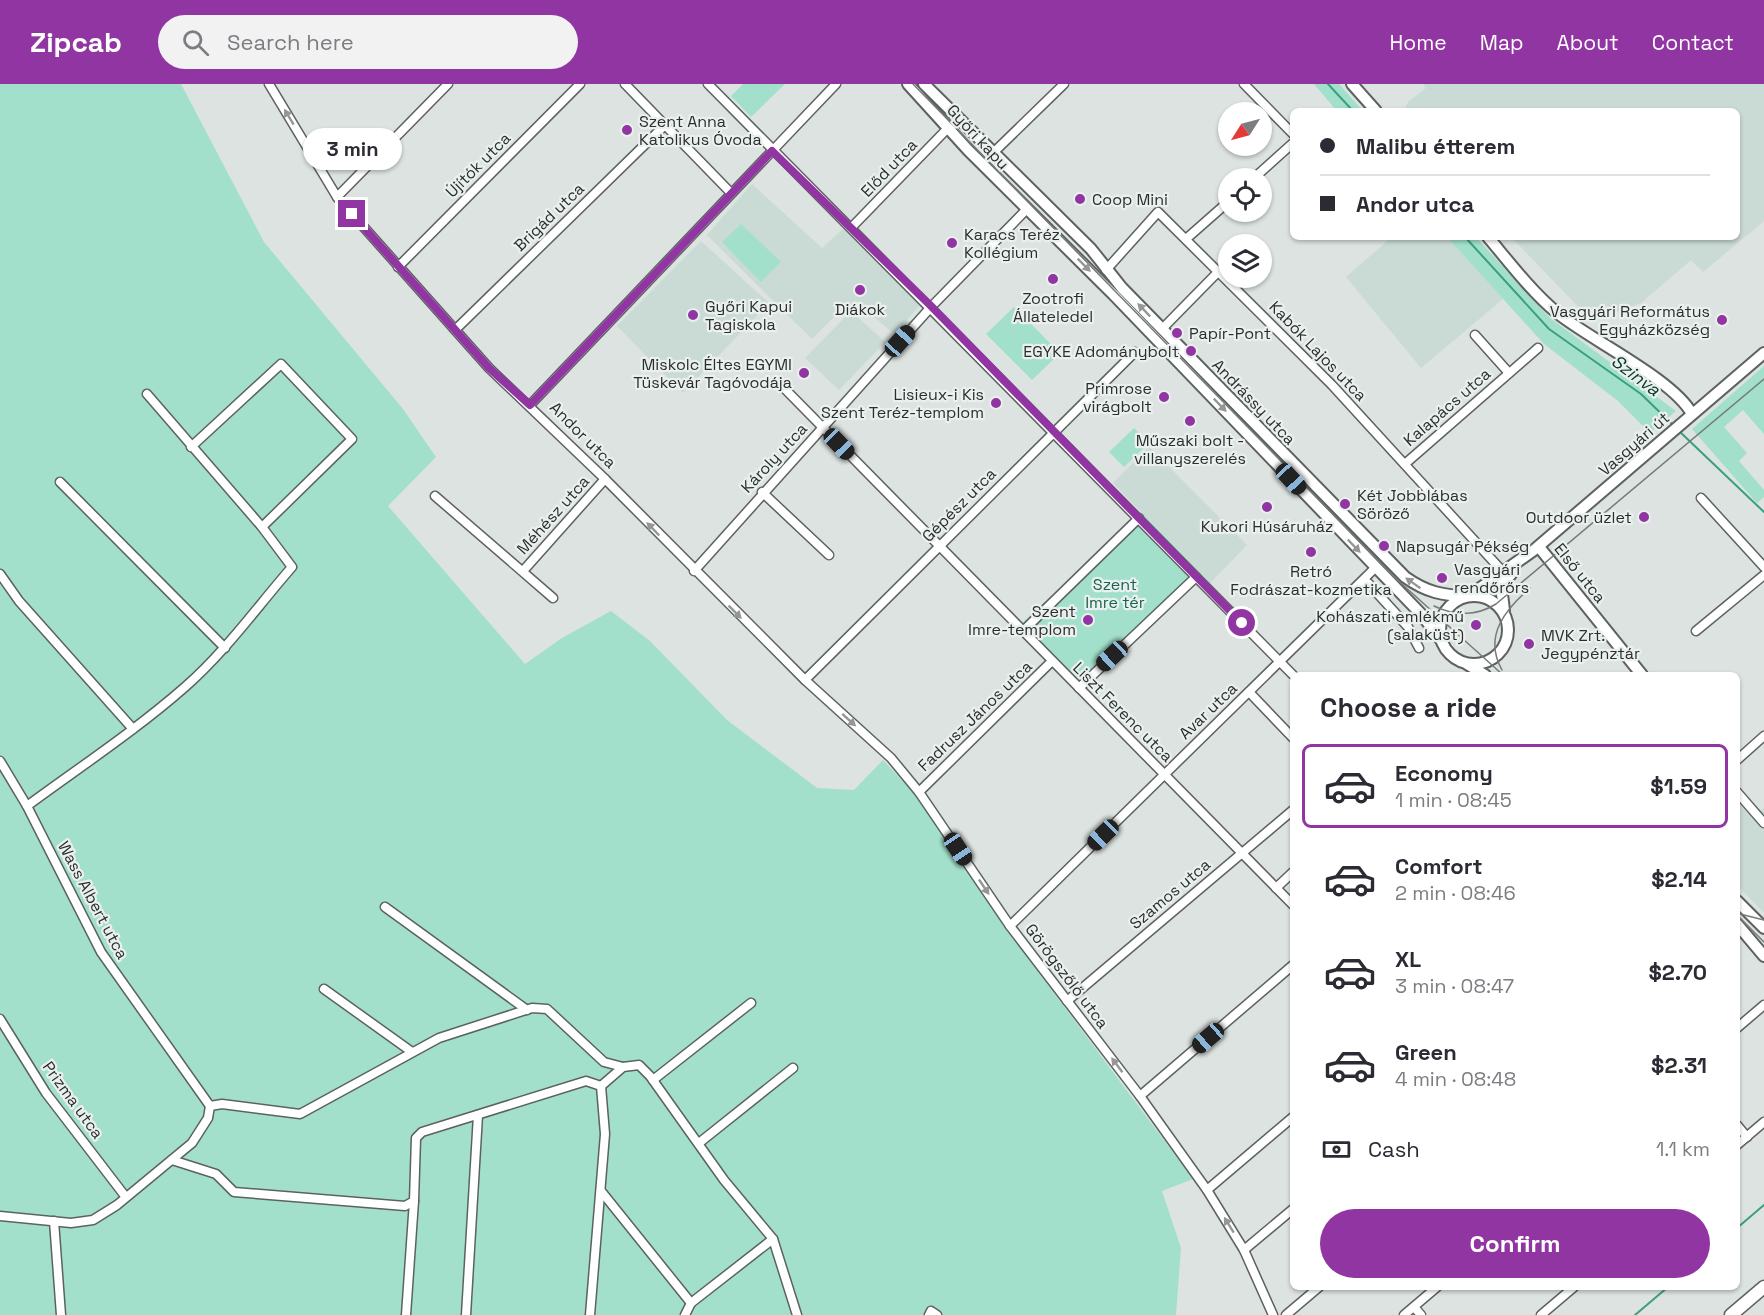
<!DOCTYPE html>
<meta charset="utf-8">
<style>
:root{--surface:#fff;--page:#f2f2f3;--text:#2b2b33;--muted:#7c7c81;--line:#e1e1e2;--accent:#9035a1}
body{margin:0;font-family:"Space Grotesk",sans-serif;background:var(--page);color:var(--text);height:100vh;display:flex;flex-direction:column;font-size:22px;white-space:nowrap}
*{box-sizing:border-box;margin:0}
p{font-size:20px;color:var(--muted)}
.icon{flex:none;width:33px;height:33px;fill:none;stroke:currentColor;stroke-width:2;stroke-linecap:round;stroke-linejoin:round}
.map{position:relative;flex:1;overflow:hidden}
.side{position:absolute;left:1290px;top:588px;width:450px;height:618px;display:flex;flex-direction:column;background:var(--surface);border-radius:9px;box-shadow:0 2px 4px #0004}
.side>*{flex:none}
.hud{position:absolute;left:1290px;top:24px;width:450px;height:132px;border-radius:9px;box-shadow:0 2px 4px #0004;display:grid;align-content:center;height:132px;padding:0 30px;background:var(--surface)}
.needle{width:39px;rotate:234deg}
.tools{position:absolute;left:1218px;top:18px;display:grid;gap:12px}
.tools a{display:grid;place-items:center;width:54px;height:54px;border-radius:50%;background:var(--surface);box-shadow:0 2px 4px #0004;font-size:30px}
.end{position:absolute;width:27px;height:27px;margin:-14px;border:8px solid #9035a1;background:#fff;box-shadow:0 0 0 3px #fff}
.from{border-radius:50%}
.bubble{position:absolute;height:42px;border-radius:21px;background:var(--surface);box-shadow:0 2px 4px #0004;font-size:20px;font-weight:700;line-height:42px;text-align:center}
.car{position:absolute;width:18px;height:36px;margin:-18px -9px;border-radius:8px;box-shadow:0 0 4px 2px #0007;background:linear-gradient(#222 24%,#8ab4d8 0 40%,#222 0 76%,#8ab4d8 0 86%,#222 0)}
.hud b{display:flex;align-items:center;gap:21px;height:57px;font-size:22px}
.hud b+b{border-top:2px solid var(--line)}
.hud i{width:15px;height:15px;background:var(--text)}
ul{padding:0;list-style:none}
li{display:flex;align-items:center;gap:18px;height:84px;margin:0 12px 9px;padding:0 18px;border:3px solid transparent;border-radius:9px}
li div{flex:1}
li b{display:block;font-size:22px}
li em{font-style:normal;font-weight:700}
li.on{border-color:var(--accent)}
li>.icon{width:54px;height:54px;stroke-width:1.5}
h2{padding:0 30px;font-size:27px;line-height:72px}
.pay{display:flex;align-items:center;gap:15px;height:66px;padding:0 30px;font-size:22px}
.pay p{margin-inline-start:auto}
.action{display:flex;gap:12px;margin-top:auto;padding:12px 30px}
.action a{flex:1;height:69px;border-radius:36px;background:var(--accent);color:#fff;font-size:24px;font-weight:700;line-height:69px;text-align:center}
header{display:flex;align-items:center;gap:36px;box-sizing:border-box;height:84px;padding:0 30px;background:var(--accent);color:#fff}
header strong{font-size:28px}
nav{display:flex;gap:33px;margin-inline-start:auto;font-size:21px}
.search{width:420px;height:54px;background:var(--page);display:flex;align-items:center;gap:15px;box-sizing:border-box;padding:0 21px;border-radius:33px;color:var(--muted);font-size:22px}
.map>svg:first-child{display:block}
.built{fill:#cadad4}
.green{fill:#a3e0cb}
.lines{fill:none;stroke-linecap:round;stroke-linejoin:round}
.stream{stroke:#399f82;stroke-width:2}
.minor-casing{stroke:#5c6260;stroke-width:11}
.tertiary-casing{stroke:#5c6260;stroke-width:14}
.secondary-casing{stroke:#5c6260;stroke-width:15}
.minor{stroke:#fff;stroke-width:8}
.tertiary{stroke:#fff;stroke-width:10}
.secondary{stroke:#fff;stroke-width:12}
.tram{stroke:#767a79;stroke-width:1.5}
.oneway{fill:#969696}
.route{stroke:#9035a1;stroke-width:8}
.poi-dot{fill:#9035a1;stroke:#e9f0ed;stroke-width:2}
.labels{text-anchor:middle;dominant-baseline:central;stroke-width:4.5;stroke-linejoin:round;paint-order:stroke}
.poi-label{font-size:16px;fill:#2c2e2d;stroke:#e9f0ed;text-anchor:start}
.street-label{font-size:16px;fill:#2c2e2d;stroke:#e9f0ed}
.park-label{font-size:16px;fill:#166450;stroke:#e9f0ed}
.water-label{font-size:18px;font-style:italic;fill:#0a382c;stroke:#e9f0ed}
</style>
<header>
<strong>Zipcab</strong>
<div class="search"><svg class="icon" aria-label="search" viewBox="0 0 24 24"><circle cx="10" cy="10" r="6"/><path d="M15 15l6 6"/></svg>Search here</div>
<nav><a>Home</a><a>Map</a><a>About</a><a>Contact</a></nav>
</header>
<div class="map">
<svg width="1764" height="1231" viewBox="0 0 1764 1231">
<rect width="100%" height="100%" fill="#dce3e0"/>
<!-- built -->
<g class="built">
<path d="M1423,0H1764V137L1703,188L1691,176L1641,219L1592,237L1511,153H1737V27H1404L1408,18L1426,4Z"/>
<path d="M752,100L822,164L844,144L922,219L894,250L864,224L859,227L848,219L812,255L707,151Z"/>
<path d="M1392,153H1447L1503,215L1421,284L1346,193Z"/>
<path d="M701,157L769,219L683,309L617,242Z"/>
<path d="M851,227L885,258L839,306L805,274Z"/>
<path d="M1149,363L1247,461L1210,499L1113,399Z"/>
<path d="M1737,702L1759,728L1764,724V829L1737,801Z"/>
</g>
<!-- green -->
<g class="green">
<path d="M0,0H181L264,158L403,325L436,373L388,422L525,580L562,554L611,527L650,557L727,636L817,704L854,706L883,676L915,710L1009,849L1193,1095L1162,1107L1181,1164L1176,1231H0Z"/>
<path d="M743,0H785L751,33L731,12Z"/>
<path d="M1314,0H1339L1363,27H1337Z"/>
<path d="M741,140L781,178L761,198L722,158Z"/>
<path d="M1447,153H1476L1550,234L1676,327L1650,349L1618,317L1544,260Z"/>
<path d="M1014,223L1060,269L1032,296L986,250Z"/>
<path d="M1764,282V350L1743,326L1724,343L1747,369L1739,377L1764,406V413L1757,419L1692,345Z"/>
<path d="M1134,344L1149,359L1124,383L1109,368Z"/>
<path d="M1142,429L1200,489L1079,598L1022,539Z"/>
</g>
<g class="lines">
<!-- stream -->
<g class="stream">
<path d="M1328,0L1353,27"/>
<path d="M1465,153L1549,245L1641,310L1673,341"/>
<path d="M1679,347L1764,428"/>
<path d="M1737,1144L1764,1121"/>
<path d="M1635,1231L1668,1203"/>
</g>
<defs>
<g id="minor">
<path d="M269,0L337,113L489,284L605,395L805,596L891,674L919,708L1010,842L1140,1012L1207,1106L1244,1166L1273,1231"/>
<path d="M625,0L731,109"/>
<path d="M708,0L1293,591"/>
<path d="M1244,0L1293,50"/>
<path d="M992,70L1064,0"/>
<path d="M1254,94L1293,59"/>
<path d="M337,113L448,0"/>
<path d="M851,144L948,44"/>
<path d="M1186,155L1228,118"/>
<path d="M398,183L580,0"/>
<path d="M1106,186L1158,128L1332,301L1504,489"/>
<path d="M1162,245L1219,187"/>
<path d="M455,246L665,41"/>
<path d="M1475,251L1509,289"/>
<path d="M781,301L1293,821"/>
<path d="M530,321L836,0"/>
<path d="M191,363L281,280L352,355L262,443"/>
<path d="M1406,379L1538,264"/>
<path d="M60,398L225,564"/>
<path d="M762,408L829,471"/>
<path d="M435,412L553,514"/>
<path d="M1701,414L1764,483"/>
<path d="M523,487L605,395"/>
<path d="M694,487L931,223L1026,126"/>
<path d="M0,490L19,517L133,645"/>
<path d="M1362,498L1368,499L1408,543L1419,564"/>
<path d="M1023,547L1139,434"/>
<path d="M1696,547L1764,491"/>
<path d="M805,596L1135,268"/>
<path d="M1079,604L1196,493"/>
<path d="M1249,608L1293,654"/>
<path d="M1737,676L1764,652"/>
<path d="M0,677L27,722L101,868L210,1022"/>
<path d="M919,708L1052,577"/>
<path d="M1737,708L1764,739"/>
<path d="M27,722C80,683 136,646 185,603C226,567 257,523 292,483L262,443L147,310"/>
<path d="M1276,804L1293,788"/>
<path d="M385,823L527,926"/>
<path d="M1010,842L1375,484"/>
<path d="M324,905L412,968"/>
<path d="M1067,917L1293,726"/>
<path d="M0,935L46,1009L125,1112"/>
<path d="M1737,944L1764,921"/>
<path d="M653,996L751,919"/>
<path d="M601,1002L623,983L639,981L650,992L724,1096L773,1155L797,1231"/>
<path d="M1140,1012L1293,881"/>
<path d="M210,1022L222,1020L300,1030L439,954L532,924L547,925L604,978L623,983"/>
<path d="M1737,1041L1747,1053"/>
<path d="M699,1059L793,984"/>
<path d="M1737,1061L1764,1038"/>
<path d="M172,1076L216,1090L234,1108L405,1122L414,1117L416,1054L422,1048L586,997L601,1002L605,1050L590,1231"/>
<path d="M1207,1106L1293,1033"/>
<path d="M601,1107L691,1219"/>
<path d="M0,1132L71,1139L93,1136L117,1121L192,1059L208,1034L210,1022"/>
<path d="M54,1137L61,1231"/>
<path d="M1244,1166L1293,1125"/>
<path d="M1414,1223L1421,1231"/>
<path d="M406,1231L414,1117"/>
<path d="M466,1231L478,1031"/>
<path d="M685,1231L691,1219L773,1155"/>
<path d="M929,1231L931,1227L937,1231"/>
<path d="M1286,1231L1319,1203"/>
<path d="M1404,1231L1437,1203"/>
<path d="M1541,1231L1574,1203"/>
</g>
<g id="tertiary">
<path d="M908,0L968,66L1113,210L1422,531L1441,556"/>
<path d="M924,0L1091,165L1122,204L1405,493C1426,508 1443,512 1469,512"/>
<path d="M1352,0L1376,27"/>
<path d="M1488,153C1509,178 1531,207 1556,228C1590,256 1673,295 1692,330"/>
<path d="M1539,463L1642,591"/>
<circle cx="1474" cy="546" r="34"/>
<path d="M1469,512L1534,466L1764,269"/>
<path d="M1504,526L1501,502L1512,489"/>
<path d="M1467,580L1485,591"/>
<path d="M1737,817L1764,844"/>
<path d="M1737,840L1764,872"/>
</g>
<path id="secondary" d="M1731,1231L1764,1203"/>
</defs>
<!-- minor casing -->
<use href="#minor" class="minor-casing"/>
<!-- tertiary casing -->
<use href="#tertiary" class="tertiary-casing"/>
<!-- secondary casing -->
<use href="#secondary" class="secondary-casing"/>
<!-- minor -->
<use href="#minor" class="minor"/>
<!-- tertiary -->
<use href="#tertiary" class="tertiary"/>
<!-- secondary -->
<use href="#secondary" class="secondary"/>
<!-- tram -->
<g class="tram">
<path d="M913,0L1393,492L1503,591"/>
<path d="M1434,522C1455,532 1477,532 1496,520L1764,295"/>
<path d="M1502,586C1483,552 1505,526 1530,504"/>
<path d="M1740,830L1764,836"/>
<path d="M1737,831L1764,858"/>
</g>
</g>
<!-- one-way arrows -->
<defs><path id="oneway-solid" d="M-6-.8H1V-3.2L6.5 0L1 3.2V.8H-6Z" transform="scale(1.5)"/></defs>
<g class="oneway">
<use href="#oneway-solid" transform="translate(289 33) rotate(-121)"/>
<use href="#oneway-solid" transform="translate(1084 181) rotate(45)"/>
<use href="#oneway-solid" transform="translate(1144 226) rotate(-134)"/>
<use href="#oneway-solid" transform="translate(1220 321) rotate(46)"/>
<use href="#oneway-solid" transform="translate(653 445) rotate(-134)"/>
<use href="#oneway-solid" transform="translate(1354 462) rotate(46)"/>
<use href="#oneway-solid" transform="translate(1413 499) rotate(-145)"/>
<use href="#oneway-solid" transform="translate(735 528) rotate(45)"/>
<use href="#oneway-solid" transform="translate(849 636) rotate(42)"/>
<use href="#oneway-solid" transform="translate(984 803) rotate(56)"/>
<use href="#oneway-solid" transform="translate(1117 981) rotate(-127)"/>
<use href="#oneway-solid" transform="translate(1229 1141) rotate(-122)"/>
</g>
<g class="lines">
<!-- route -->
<path class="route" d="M352,130L489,284L530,321L772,67L931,222L1242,539"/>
</g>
<!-- markers -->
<g class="poi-dot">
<circle cx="627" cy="46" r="6"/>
<circle cx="1080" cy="115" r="6"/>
<circle cx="952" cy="159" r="6"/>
<circle cx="1053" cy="195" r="6"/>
<circle cx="860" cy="206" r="6"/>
<circle cx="693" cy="231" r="6"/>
<circle cx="1722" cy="236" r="6"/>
<circle cx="1177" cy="249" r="6"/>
<circle cx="1191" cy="267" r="6"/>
<circle cx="804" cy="289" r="6"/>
<circle cx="1164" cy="313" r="6"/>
<circle cx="996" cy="319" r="6"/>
<circle cx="1190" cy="337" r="6"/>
<circle cx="1345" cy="420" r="6"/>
<circle cx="1267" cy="423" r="6"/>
<circle cx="1644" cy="433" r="6"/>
<circle cx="1384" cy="462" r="6"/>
<circle cx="1311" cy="468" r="6"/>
<circle cx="1442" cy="494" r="6"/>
<circle cx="1088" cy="536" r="6"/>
<circle cx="1476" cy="541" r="6"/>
<circle cx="1529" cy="560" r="6"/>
</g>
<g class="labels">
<!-- poi labels -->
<g class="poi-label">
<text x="639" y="37">Szent Anna<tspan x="639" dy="18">Katolikus Óvoda</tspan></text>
<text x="1092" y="115">Coop Mini</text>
<text x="964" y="150">Karacs Teréz<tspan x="964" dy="18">Kollégium</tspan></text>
<text x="1053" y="214" text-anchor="middle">Zootrofi<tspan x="1053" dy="18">Állateledel</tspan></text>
<text x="705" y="222">Győri Kapui<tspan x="705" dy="18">Tagiskola</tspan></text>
<text x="860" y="225" text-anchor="middle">Diákok</text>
<text x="1710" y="227" text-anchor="end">Vasgyári Református<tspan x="1710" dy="18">Egyházközség</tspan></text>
<text x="1189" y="249">Papír-Pont</text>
<text x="1179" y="267" text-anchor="end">EGYKE Adománybolt</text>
<text x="792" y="280" text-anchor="end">Miskolc Éltes EGYMI<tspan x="792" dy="18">Tüskevár Tagóvodája</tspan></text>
<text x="1152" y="304" text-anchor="end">Primrose<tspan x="1152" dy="18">virágbolt</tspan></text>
<text x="984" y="310" text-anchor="end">Lisieux-i Kis<tspan x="984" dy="18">Szent Teréz-templom</tspan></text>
<text x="1190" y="356" text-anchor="middle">Műszaki bolt -<tspan x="1190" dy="18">villanyszerelés</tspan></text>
<text x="1357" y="411">Két Jobblábas<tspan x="1357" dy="18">Söröző</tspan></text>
<text x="1632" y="433" text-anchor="end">Outdoor üzlet</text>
<text x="1267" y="442" text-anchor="middle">Kukori Húsáruház</text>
<text x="1396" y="462">Napsugár Pékség</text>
<text x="1454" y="485">Vasgyári<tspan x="1454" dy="18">rendőrőrs</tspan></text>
<text x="1311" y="487" text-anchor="middle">Retró<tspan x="1311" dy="18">Fodrászat-kozmetika</tspan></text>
<text x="1076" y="527" text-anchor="end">Szent<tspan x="1076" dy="18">Imre-templom</tspan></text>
<text x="1464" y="532" text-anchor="end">Kohászati emlékmű<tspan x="1464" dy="18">(salaküst)</tspan></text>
<text x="1541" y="551">MVK Zrt.<tspan x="1541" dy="18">Jegypénztár</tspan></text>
</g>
<!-- street labels -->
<g class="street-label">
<text transform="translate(978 53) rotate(47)">Győri kapu</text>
<text transform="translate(478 81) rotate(-45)">Újítók utca</text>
<text transform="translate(889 84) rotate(-46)">Előd utca</text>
<text transform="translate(549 133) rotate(-44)">Brigád utca</text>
<text transform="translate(1318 267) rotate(46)">Kabók Lajos utca</text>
<text transform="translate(1254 318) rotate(46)">Andrássy utca</text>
<text transform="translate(1447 323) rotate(-41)">Kalapács utca</text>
<text transform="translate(583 351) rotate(45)">Andor utca</text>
<text transform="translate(1634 360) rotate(-41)">Vasgyári út</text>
<text transform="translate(774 374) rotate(-47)">Károly utca</text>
<text transform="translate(959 421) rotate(-45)">Gépész utca</text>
<text transform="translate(553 431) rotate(-48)">Méhész utca</text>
<text transform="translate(1580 489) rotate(51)">Első utca</text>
<text transform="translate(1208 627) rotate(-44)">Avar utca</text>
<text transform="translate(1123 628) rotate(45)">Liszt Ferenc utca</text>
<text transform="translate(975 632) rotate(-44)">Fadrusz János utca</text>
<text transform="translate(1170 810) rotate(-40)">Szamos utca</text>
<text transform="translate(93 816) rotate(62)">Wass Albert utca</text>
<text transform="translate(1067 892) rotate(53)">Görögszőlő utca</text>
<text transform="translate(73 1016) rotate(54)">Prizma utca</text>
</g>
<!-- park labels -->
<g class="park-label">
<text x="1115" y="500">Szent<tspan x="1115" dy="18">Imre tér</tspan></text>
</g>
<!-- water labels -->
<g class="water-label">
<text transform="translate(1636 291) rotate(37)">Szinva</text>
</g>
</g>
</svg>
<div class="tools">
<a><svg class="needle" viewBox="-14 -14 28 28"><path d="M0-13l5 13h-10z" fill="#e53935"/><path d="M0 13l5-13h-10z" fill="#7c7c81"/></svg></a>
<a><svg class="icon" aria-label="locate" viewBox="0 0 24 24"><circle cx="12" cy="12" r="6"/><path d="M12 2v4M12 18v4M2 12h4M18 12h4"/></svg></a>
<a><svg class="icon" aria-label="layers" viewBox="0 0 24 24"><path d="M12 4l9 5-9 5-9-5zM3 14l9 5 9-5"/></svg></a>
</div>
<i class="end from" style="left:1242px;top:539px"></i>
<i class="end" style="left:352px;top:130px"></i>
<div class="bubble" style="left:303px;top:44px;width:99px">3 min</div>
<i class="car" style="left:900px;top:257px;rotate:42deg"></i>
<i class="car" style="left:839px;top:360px;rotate:136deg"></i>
<i class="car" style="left:1291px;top:395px;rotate:137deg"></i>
<i class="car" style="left:1112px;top:572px;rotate:227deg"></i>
<i class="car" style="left:1103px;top:751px;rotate:226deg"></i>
<i class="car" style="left:958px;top:765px;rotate:146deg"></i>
<i class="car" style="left:1208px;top:954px;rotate:229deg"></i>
<div class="hud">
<b><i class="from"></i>Malibu étterem</b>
<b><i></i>Andor utca</b>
</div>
<section class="side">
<h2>Choose a ride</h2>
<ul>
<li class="on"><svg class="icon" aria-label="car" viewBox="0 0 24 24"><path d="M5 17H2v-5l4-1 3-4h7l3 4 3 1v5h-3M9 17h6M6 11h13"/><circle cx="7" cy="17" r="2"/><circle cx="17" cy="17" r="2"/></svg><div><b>Economy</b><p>1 min · 08:45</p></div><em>$1.59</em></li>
<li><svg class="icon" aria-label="car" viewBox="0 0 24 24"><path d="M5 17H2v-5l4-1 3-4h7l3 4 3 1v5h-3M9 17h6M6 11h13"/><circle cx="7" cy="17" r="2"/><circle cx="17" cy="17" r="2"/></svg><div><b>Comfort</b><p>2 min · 08:46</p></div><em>$2.14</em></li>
<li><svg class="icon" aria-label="car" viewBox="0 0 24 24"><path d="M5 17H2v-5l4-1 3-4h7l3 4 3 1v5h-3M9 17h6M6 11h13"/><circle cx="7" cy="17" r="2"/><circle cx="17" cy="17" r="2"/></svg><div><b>XL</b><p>3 min · 08:47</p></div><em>$2.70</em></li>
<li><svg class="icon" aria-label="car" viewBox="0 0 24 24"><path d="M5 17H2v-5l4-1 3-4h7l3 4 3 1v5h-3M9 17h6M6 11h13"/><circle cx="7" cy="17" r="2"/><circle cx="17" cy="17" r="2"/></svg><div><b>Green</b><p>4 min · 08:48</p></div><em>$2.31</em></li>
</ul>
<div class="pay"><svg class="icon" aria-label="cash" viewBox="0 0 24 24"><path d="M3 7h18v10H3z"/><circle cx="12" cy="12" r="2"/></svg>Cash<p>1.1 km</p></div>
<div class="action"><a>Confirm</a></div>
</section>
</div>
